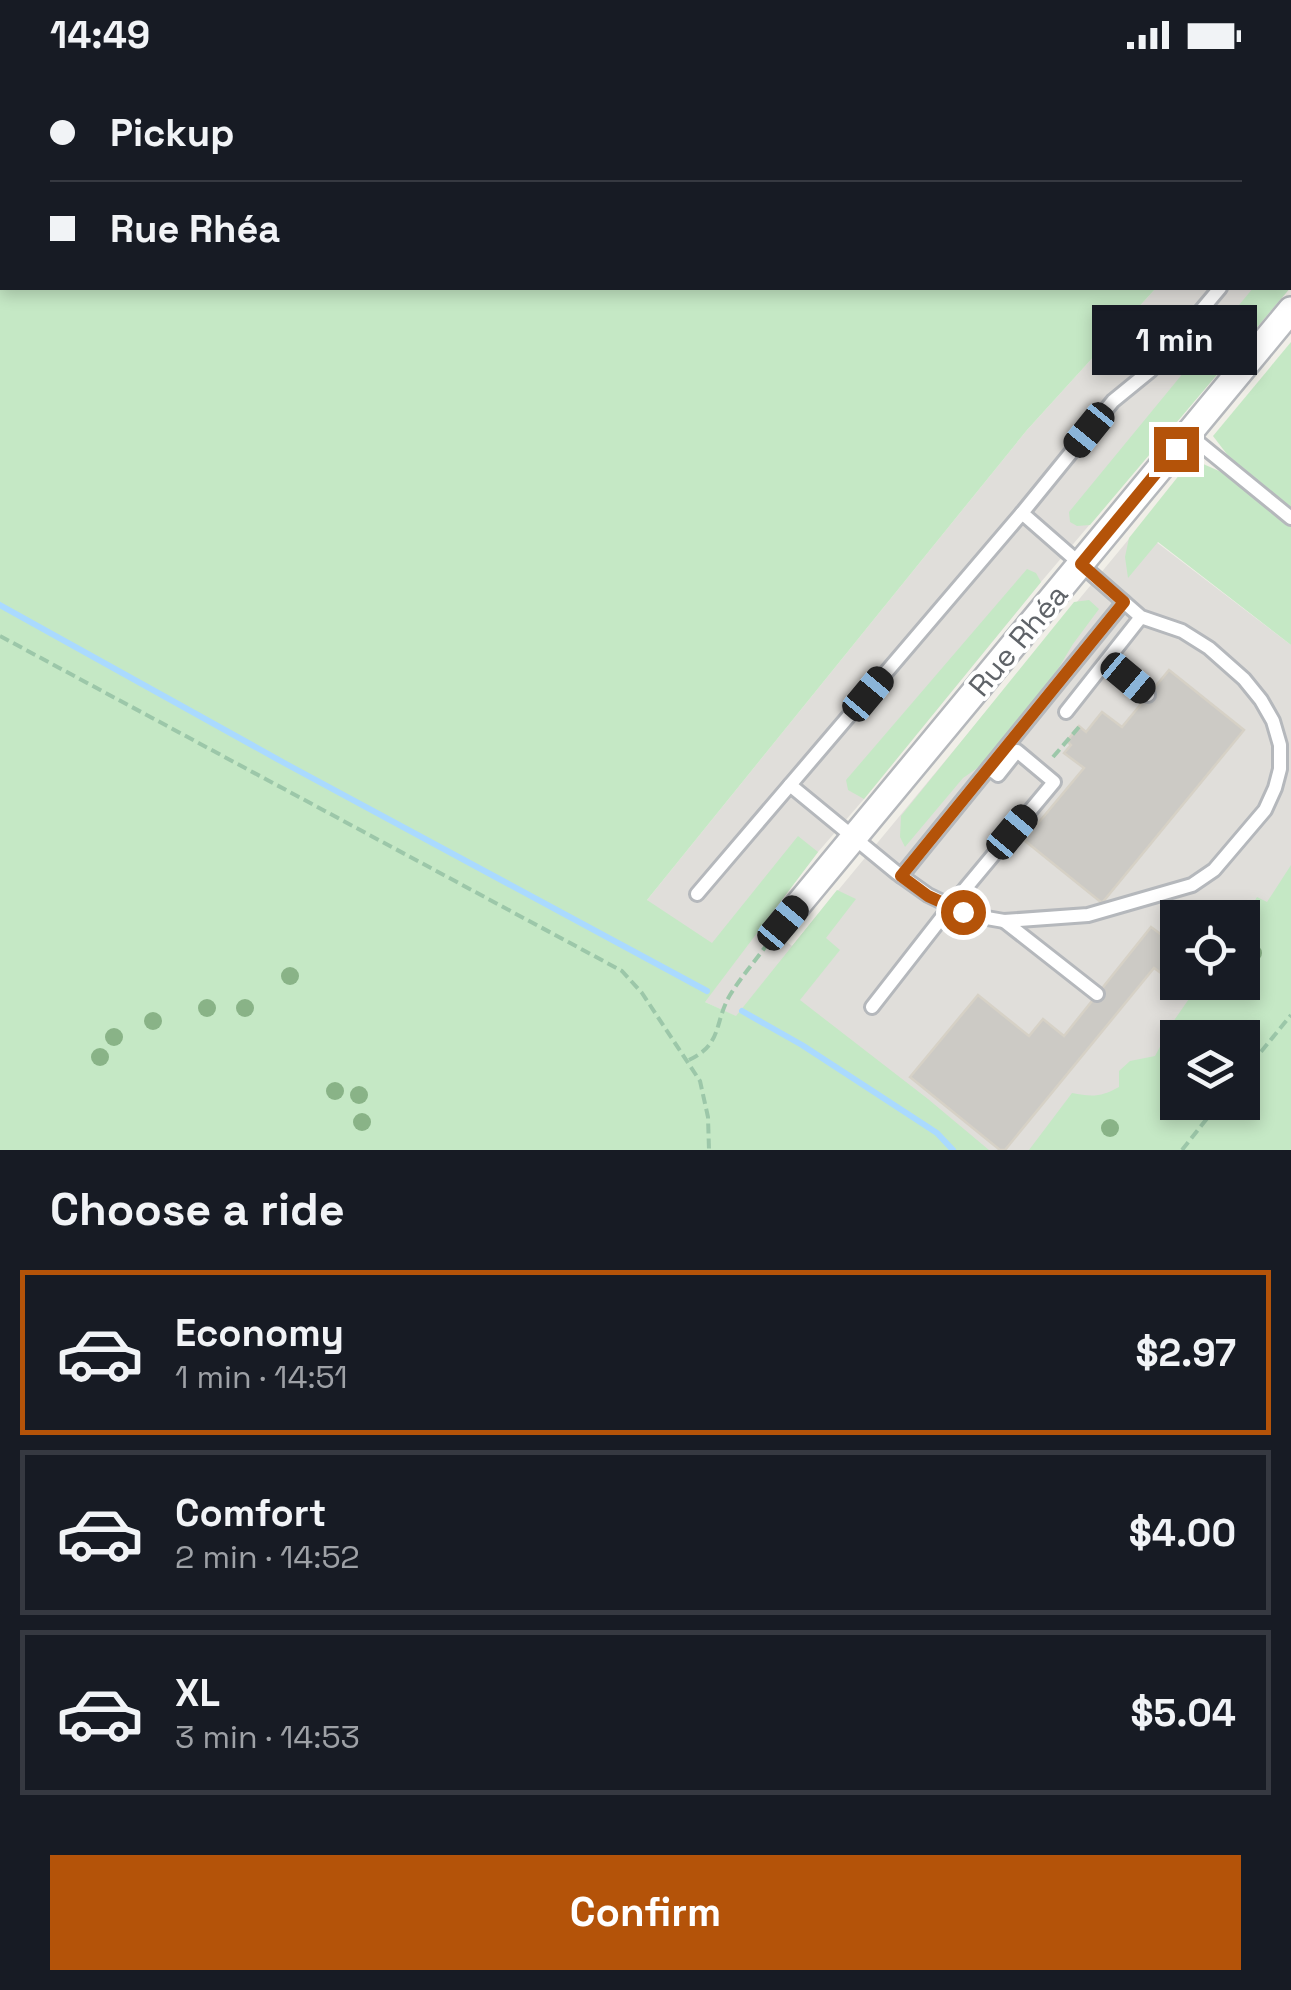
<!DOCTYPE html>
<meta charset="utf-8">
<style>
:root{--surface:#171b24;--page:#20242c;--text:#f1f3f6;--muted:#9ea1a6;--line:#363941;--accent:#b45309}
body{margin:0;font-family:"Space Grotesk",sans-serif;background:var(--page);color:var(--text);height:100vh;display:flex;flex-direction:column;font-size:38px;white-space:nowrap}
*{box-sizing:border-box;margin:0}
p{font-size:32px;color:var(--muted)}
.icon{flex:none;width:55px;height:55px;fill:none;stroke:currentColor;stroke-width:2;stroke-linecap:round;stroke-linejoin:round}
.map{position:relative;height:1080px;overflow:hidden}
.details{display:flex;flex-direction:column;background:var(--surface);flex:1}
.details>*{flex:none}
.guide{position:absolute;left:0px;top:0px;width:1292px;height:220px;box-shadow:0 5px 15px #0003;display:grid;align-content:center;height:220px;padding:0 50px;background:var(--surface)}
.buttons{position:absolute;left:1160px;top:830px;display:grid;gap:20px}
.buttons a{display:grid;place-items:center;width:100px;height:100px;border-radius:0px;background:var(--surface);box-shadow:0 5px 15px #0003;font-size:50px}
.end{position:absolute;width:45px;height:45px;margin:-22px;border:12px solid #b45309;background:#fff;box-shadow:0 0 0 5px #fff}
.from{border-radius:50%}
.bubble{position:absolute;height:70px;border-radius:0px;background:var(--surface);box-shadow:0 5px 15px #0003;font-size:32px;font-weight:600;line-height:70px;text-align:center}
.car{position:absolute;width:30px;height:60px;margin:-30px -15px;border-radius:12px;box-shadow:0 0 8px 2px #0007;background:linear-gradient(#222 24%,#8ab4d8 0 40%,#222 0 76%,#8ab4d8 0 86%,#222 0)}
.guide b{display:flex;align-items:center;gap:35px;height:95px;font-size:38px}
.guide b+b{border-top:2px solid var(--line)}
.guide i{width:25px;height:25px;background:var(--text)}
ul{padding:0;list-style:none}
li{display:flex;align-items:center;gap:30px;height:165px;margin:0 20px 15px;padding:0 30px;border:5px solid var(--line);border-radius:0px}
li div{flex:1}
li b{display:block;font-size:38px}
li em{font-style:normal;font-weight:600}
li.active{border-color:var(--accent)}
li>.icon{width:90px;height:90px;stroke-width:1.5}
h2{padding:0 50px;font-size:45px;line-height:120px}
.cta{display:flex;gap:20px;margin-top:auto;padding:20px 50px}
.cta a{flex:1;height:115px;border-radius:0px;background:var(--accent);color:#fff;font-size:40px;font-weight:600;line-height:115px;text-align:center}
.status{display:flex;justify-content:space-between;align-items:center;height:70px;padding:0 50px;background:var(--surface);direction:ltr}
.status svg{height:28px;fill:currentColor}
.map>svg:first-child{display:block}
.industrial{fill:#e0deda;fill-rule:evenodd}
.green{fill:#c5e8c5;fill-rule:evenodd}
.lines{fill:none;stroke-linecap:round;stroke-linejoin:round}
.stream{stroke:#aadaff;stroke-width:6}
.building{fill:#cccac5;stroke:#d6d1c6;stroke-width:2.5}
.lane-casing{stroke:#b5b8bc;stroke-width:18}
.street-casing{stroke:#b5b8bc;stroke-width:30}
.path{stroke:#9cc7a9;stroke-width:4;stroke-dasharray:10 5;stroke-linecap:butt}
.lane{stroke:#fff;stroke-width:12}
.street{stroke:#fff;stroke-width:25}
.tree{fill:#89b387}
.route{stroke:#b45309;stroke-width:12}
.labels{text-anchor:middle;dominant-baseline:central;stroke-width:8;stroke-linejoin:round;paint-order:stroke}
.street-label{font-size:30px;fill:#5f6368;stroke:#fff}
</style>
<div class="status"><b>14:49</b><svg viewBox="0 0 49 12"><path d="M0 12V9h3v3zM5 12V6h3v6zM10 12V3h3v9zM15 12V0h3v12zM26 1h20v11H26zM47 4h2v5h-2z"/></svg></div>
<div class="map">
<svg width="1291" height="1080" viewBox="0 0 1291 1080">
<rect width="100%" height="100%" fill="#f1efe8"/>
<!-- industrial -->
<path class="industrial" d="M1290,86L1291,217L1041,512L864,729L818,782L763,854L792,876L1138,458L1291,575V882L1178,968L1128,1080H965L735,946L705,932L647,830L1027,360L1156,218H1290ZM1178,848H1242V912H1178Z"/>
<!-- green -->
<g class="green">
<path d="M0,0H1291V87L1290,2H2V218H1156L1027,360L647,830L712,873L798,766L818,782L705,932L736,946L837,820L856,829L826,868L840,880L800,930L928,1029L989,1080H0Z"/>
<path d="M1291,172V217L1090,455L1077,456L1070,452L1069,442L1253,218H1290Z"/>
<path d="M1291,272V438L1229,387L1213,366Z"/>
<path d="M1192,389L1228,405L1291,457V575L1158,472L1128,508L1125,487L1129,468Z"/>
<path d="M1027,499L1036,503L1041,512L864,729L848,720L846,710Z"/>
<path d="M1089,530L1099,539L1073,574L1040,629L989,690L963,708L905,777L900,767L901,746L1074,532Z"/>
<path d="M1291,795V1080H1029L1072,1023C1092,1027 1101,1027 1119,1017V1001L1130,991L1155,986L1175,949L1200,913L1242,912L1243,850L1257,827L1267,832ZM1178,968H1242V1032H1178Z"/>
</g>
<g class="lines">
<!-- stream -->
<g class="stream">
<path d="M658,0L662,2"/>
<path d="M730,2L732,0"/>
<path d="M0,535L288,695L707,921"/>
<path d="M742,941L802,975L937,1063L953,1080"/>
</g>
</g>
<!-- building -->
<g class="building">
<path d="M1169,600L1244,660L1102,833L1024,770L1084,698L1064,683L1071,675L1067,671L1079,656L1086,662L1102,642L1122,657Z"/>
<path d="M1151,857L1178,877V881L1161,903L1154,898L1005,1080H1000L910,1007L978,925L1029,966L1043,949L1064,966Z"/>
</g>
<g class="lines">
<defs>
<g id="lane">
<path d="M1290,134H1291"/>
<path d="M1188,364L1291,448"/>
<path d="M1022,443L1113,331L1151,300L1220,218"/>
<path d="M1107,591L1148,625"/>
<path d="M1066,642L1141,547L1022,443L790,715L897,803L928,825L963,842L981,847L1004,851L1088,845L1192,815L1214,800L1265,740L1275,718L1280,699V675L1273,651L1261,630L1244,609L1209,578L1182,561L1141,547"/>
<path d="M901,806L1124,532"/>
<path d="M697,824L790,715"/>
<path d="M1004,851L1097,924"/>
<path d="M872,937L950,837L1054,712L1017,681L998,705L989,698"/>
</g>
<path id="street" d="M783,853L1291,240"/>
</defs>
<!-- lane casing -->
<use href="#lane" class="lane-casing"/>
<!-- street casing -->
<use href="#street" class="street-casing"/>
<!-- path -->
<g class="path">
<path d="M0,566L622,901L642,923L700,1011L708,1047L709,1080"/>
<path d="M1053,687L1079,657"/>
<path d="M689,990C723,974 714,952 730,925C741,907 756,890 768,873"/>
<path d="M1242,1005L1291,945"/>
<path d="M1182,1080L1220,1032"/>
</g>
<!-- lane -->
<use href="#lane" class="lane"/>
<!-- street -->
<use href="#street" class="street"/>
</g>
<!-- trees -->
<g class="tree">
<circle cx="1253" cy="883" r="9"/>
<circle cx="290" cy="906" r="9"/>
<circle cx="207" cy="938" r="9"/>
<circle cx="245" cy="938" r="9"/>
<circle cx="153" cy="951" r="9"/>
<circle cx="114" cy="967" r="9"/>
<circle cx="100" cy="987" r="9"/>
<circle cx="335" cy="1021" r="9"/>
<circle cx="359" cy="1025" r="9"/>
<circle cx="362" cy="1052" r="9"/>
<circle cx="1110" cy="1058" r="9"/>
</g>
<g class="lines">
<!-- route -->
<path class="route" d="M963,842L928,826L901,806L1124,532L1081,494L1176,379"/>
</g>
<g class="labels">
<!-- street labels -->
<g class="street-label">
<text transform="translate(1018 570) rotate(-50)">Rue Rhéa</text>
</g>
</g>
</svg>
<div class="buttons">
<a><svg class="icon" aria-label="locate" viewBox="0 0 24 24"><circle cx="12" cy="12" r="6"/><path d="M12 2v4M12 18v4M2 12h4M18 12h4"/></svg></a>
<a><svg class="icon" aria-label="layers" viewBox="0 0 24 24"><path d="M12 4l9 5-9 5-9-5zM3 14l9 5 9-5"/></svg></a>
</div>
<i class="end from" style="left:963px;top:842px"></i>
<i class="end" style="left:1176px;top:379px"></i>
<div class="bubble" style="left:1092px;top:235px;width:165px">1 min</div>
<i class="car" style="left:1089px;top:360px;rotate:219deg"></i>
<i class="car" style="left:1128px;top:608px;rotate:130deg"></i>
<i class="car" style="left:868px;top:624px;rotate:40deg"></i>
<i class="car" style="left:1012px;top:762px;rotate:40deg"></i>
<i class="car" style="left:783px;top:853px;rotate:40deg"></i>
<div class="guide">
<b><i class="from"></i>Pickup</b>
<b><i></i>Rue Rhéa</b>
</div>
</div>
<section class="details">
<h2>Choose a ride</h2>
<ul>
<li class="active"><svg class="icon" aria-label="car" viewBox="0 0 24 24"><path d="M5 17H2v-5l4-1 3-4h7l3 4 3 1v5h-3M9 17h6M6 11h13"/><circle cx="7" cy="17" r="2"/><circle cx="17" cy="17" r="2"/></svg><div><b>Economy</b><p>1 min · 14:51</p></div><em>$2.97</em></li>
<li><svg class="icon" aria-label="car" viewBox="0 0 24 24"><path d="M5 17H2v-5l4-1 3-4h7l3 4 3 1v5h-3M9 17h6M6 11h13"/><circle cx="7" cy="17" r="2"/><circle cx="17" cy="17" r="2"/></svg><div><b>Comfort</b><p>2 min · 14:52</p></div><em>$4.00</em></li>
<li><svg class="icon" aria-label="car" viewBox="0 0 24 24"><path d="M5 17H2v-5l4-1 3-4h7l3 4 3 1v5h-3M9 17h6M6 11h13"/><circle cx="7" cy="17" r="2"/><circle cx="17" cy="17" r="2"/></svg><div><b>XL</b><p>3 min · 14:53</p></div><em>$5.04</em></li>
</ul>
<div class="cta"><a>Confirm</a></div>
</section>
